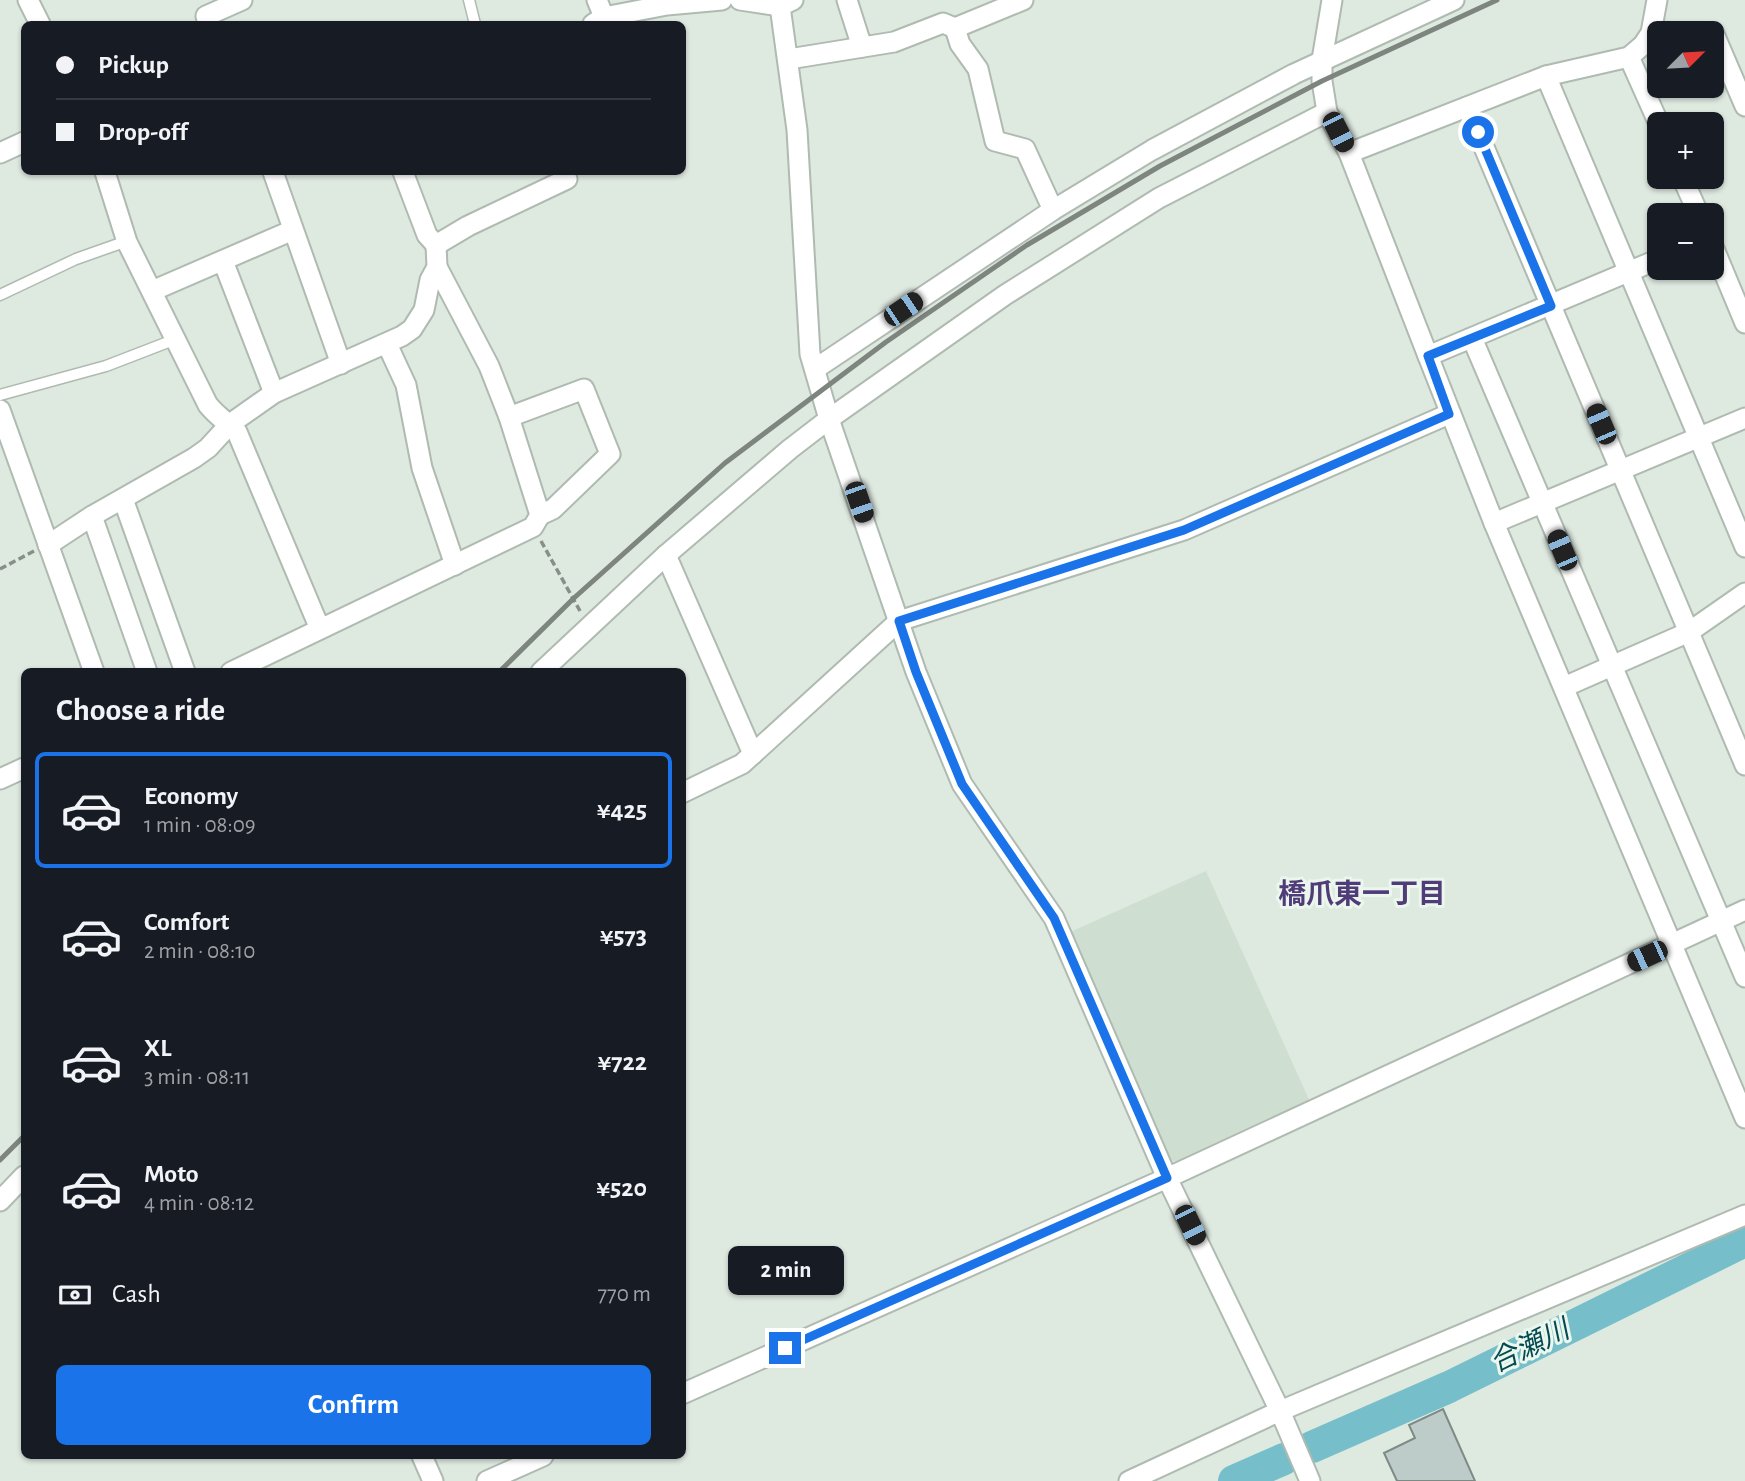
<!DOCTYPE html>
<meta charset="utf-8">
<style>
:root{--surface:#171b24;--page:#20242c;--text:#f1f3f6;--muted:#9ea1a6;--line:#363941;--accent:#1a73e8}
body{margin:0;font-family:"Alegreya Sans","Noto Sans JP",sans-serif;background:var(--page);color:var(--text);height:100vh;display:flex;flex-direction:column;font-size:26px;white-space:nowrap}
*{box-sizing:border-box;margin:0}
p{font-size:23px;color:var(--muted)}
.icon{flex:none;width:38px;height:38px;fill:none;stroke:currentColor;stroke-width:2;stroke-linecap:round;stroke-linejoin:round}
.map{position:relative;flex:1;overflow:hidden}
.details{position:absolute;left:21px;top:668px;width:665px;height:791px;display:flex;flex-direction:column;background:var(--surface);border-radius:10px;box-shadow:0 2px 5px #0004}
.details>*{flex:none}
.top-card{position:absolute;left:21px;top:21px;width:665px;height:154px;border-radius:10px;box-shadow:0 2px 5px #0004;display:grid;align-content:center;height:154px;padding:0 35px;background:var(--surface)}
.needle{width:46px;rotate:66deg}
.tools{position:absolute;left:1647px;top:21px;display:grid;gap:14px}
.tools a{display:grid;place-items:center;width:77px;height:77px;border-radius:10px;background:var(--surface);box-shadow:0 2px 5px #0004;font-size:35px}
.end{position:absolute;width:32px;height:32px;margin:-16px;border:9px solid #1a73e8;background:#fff;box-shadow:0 0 0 4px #fff}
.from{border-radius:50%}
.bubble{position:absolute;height:49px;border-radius:10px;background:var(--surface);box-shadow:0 2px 5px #0004;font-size:23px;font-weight:600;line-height:49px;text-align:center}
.car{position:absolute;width:21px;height:42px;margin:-21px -10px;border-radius:9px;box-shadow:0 0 5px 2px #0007;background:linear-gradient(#222 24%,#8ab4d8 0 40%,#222 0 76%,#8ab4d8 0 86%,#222 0)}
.top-card b{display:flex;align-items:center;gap:24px;height:66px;font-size:26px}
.top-card b+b{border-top:2px solid var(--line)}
.top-card i{width:18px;height:18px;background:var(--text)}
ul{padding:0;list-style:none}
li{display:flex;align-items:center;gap:21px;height:116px;margin:0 14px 10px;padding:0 21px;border:4px solid transparent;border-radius:10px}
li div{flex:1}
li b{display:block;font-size:26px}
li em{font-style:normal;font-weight:600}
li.selected{border-color:var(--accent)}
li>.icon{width:63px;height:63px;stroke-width:1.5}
h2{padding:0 35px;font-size:32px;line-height:84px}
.pay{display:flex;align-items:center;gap:18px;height:77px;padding:0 35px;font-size:26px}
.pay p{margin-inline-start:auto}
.button{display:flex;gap:14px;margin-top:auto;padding:14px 35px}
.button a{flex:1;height:80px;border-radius:10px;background:var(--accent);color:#fff;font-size:28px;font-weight:600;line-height:80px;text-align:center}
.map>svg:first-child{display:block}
.built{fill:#cedfd1}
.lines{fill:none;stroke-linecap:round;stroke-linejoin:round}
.river{stroke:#76bfca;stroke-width:32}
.building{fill:#beccc9;stroke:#7d8b87;stroke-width:2}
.service-casing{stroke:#afbab1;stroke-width:13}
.minor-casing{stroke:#afbab1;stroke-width:23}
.path{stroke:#878f88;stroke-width:3.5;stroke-dasharray:7 3.5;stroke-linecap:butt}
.service{stroke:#fff;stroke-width:10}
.minor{stroke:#fff;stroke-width:19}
.rail{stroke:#7d857e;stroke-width:5}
.route{stroke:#1a73e8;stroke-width:9}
.labels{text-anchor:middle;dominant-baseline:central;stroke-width:6;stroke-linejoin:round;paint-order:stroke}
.neighbourhood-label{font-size:28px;font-weight:bold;fill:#4f3c79;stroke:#ebf6ed}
.water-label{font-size:28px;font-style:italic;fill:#044a52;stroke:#ebf6ed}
</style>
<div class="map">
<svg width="1745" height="1481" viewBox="0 0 1745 1481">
<rect width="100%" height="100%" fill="#dee9e0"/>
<!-- built -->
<path class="built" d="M1206,871L1311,1104L1180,1163L1170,1160L1068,933Z"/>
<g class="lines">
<!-- river -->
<g class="river">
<path d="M1312,1447L1449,1387L1745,1241"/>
<path d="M1234,1481L1284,1459"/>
</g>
</g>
<!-- building -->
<path class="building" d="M1443,1409L1475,1481H1397L1384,1453L1415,1438L1409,1425Z"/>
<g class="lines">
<defs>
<g id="service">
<path d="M469,0L475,24"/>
<path d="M0,295L76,259L127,241"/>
<path d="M0,395L106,366L176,339"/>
</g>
<g id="minor">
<path d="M28,0L40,24"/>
<path d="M597,0L604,17"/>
<path d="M740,0L780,6L793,0"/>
<path d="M847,0L862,47"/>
<path d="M1332,0L1322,60V81L1327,112L1349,153L1428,356L1659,259"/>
<path d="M780,6L797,130L810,354L829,419L916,672L962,784L1054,918L1167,1178L1280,1411L1310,1481"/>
<path d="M208,24L206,16L242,0"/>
<path d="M593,24L604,17L667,5L722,0"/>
<path d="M955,28L960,44L978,69L995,141L1025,149L1053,210"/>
<path d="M1712,35L1714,34L1745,106"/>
<path d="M1643,45L1651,33L1657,0"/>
<path d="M1629,57L1659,124"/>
<path d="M789,59L894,42L943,23L955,28L1023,0"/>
<path d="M1546,76L1745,547"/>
<path d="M1467,107L1745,765"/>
<path d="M0,153L24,142"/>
<path d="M1349,153L1546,76L1629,57L1643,45L1659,43"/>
<path d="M105,172L127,242L208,405C219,418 226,421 237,432L320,629"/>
<path d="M273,172L341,364"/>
<path d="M403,172L427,235L436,245L468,226L567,179L563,172"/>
<path d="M1682,177L1699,215"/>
<path d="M1712,244L1745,323"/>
<path d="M223,261L274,393"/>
<path d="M152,291L293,230"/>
<path d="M1472,338L1745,977"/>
<path d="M387,344L406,385L422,468L455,565"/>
<path d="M1428,356L1494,523L1745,1118"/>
<path d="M815,369L1053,210L1152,150L1294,74L1454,0"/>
<path d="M0,410L94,672"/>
<path d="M509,417L584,389L610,454L553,509L540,515"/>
<path d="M123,499L185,672"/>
<path d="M92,516L147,672"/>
<path d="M1494,523L1745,418"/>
<path d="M48,545L92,516L194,458L208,448L230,424L274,393L402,336L412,329L424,310L430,280L437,267L436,245"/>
<path d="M666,555L753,754"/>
<path d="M231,672L533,527L540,515L509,417L489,366L437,267"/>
<path d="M541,672L666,555L790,449L829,419L1005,295L1159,198L1327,112"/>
<path d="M1564,687L1689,632L1745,593"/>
<path d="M0,779L24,768"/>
<path d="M682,793L742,764L899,621L1184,530L1449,414"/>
<path d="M0,1201L24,1176"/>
<path d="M682,1394L1167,1178L1745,910"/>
<path d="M422,1456L433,1481"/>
<path d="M487,1481L543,1456"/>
<path d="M1129,1481L1280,1411L1745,1215"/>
</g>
</defs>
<!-- service casing -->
<use href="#service" class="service-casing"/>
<!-- minor casing -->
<use href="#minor" class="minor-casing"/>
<!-- path -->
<g class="path">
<path d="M541,541L580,611"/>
<path d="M0,569L34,551"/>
</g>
<!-- service -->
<use href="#service" class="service"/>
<!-- minor -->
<use href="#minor" class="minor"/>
<!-- rail -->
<g class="rail">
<path d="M499,672L574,598L725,463L886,342L1027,245L1160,166L1322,81L1497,0"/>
<path d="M0,1160L24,1136"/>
</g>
</g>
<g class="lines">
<!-- route -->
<path class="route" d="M785,1348L1167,1178L1054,918L962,784L916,672L899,621L1184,530L1449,414L1428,356L1551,306L1478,132"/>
</g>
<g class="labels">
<!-- neighbourhood labels -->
<g class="neighbourhood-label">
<text x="1362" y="895">橋爪東一丁目</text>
</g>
<!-- water labels -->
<g class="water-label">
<text transform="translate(1530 1347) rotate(-26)">合瀬川</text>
</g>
</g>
</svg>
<div class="tools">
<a><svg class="needle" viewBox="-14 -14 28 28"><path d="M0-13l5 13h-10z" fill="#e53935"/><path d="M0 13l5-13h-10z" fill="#9ea1a6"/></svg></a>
<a>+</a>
<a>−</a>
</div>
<i class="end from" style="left:1478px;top:132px"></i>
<i class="end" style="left:785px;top:1348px"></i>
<div class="bubble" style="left:728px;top:1246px;width:116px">2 min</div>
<i class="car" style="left:1338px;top:132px;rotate:153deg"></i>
<i class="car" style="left:903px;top:309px;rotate:56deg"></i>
<i class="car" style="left:1601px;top:424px;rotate:337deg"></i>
<i class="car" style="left:859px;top:502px;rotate:161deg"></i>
<i class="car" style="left:1562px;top:550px;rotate:337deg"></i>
<i class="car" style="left:1647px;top:956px;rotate:245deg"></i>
<i class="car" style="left:1190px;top:1225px;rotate:154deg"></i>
<div class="top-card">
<b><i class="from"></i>Pickup</b>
<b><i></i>Drop-off</b>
</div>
<section class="details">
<h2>Choose a ride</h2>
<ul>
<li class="selected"><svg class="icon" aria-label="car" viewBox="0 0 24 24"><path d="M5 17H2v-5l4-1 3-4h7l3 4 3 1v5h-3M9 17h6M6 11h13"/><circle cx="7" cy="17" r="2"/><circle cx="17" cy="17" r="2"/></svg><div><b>Economy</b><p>1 min · 08:09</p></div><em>¥425</em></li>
<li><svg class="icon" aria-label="car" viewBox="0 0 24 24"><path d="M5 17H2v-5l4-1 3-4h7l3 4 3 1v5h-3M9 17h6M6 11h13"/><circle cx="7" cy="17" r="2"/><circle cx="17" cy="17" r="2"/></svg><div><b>Comfort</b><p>2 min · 08:10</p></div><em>¥573</em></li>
<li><svg class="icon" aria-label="car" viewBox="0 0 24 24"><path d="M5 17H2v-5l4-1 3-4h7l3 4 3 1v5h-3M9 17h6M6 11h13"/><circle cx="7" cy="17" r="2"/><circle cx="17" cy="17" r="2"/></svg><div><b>XL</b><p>3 min · 08:11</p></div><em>¥722</em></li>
<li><svg class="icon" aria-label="car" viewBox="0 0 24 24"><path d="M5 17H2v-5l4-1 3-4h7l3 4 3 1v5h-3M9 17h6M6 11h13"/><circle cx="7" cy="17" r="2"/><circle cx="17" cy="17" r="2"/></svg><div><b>Moto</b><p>4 min · 08:12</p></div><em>¥520</em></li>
</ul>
<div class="pay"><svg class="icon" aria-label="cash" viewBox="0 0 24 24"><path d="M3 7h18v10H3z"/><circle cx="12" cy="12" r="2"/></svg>Cash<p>770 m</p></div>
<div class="button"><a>Confirm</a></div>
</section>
</div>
